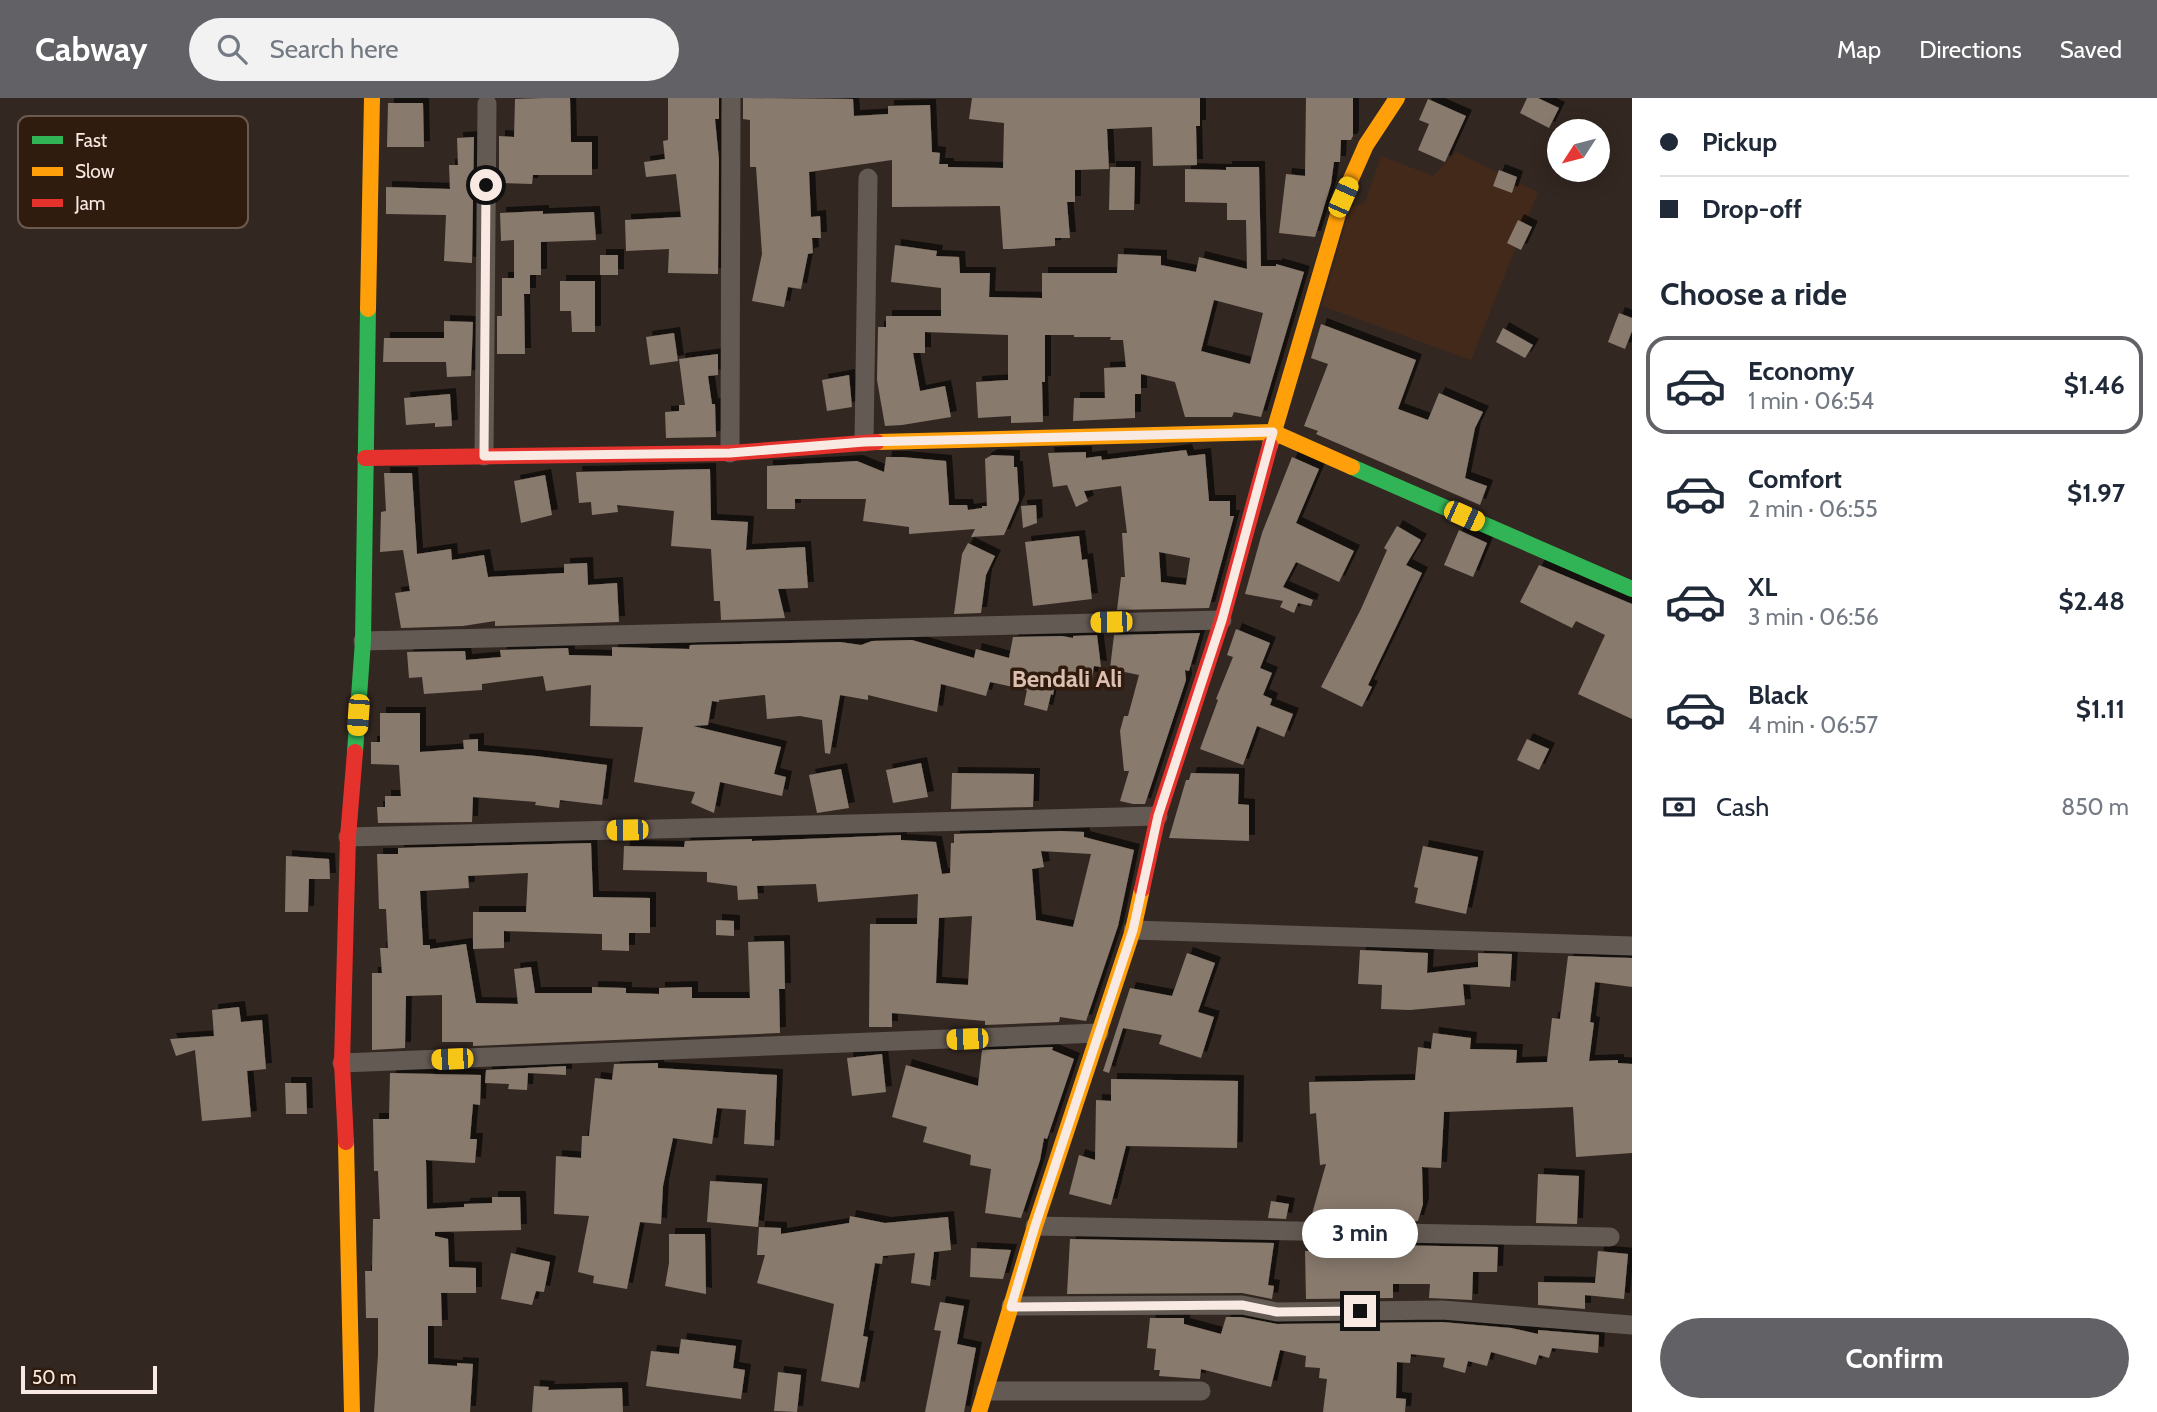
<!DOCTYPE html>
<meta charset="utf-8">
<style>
:root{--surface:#fff;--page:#f2f2f3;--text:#1f2937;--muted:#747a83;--line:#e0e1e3;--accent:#626165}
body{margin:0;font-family:Cabin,sans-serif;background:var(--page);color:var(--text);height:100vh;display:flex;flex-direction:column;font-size:26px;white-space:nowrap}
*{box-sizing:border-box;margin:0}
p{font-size:23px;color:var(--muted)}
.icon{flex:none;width:38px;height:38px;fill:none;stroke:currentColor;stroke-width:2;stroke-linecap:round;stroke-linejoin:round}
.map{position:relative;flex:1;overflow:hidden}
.drawer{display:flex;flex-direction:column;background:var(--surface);width:525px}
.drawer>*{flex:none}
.guide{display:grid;align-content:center;height:154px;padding:0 28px;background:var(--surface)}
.needle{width:46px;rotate:234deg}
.buttons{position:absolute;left:1547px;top:21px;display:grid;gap:14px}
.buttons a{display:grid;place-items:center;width:63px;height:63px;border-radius:50%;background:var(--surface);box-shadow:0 4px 18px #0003;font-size:35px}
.scale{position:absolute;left:21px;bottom:18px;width:136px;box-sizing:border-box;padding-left:7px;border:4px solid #f8eae2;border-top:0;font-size:19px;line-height:24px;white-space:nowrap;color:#f8eae2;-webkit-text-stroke:5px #301c0f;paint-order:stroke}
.end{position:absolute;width:32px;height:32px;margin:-16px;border:9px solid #f8eae2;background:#111;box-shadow:0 0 0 4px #111}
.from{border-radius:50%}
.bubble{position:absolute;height:49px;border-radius:24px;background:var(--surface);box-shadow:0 4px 18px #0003;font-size:23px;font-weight:700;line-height:49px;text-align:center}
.car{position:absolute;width:21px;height:42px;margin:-21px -10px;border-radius:9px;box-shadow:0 0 5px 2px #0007;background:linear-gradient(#f5c518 24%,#345 0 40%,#f5c518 0 76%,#345 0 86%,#f5c518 0)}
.guide b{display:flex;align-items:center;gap:24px;height:66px;font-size:26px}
.guide b+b{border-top:2px solid var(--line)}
.guide i{width:18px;height:18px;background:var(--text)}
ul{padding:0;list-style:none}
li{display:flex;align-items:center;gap:21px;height:98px;margin:0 14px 10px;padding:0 14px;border:4px solid transparent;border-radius:21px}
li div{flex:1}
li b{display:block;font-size:26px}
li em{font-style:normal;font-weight:700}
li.selected{border-color:var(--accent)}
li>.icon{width:63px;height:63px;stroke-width:1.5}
h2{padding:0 28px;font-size:32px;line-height:84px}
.pay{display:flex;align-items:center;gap:18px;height:77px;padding:0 28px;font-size:26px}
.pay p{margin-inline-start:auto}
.button{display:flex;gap:14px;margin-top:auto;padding:14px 28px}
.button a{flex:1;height:80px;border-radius:42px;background:var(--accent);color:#fff;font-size:28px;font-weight:700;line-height:80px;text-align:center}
header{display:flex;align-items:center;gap:42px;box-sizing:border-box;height:98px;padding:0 35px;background:var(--accent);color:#fff}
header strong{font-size:33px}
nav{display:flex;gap:38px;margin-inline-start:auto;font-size:24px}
.search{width:490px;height:63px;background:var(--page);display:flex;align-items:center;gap:18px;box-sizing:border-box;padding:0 24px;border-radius:38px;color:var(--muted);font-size:26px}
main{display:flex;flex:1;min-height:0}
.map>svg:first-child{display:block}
.built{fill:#43291a}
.building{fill:#887a6d;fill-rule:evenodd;filter:url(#shadow)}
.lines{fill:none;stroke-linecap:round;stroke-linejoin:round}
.street{stroke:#645a54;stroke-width:19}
.fast{stroke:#30b455;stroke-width:16}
.slow{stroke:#ff9f0a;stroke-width:16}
.jam{stroke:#e5322d;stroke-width:16}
.route{stroke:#f8eae2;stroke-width:9}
.labels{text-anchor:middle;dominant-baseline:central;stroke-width:7;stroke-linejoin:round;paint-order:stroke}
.quarter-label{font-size:24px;font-weight:bold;fill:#dbbfaf;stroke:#301c0f}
.key{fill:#301c0f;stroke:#6c5a4e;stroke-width:2}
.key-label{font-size:19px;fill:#f8eae2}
</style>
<header>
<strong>Cabway</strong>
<div class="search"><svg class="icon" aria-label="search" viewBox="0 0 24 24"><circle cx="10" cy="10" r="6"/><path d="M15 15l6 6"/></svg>Search here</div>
<nav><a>Map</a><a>Directions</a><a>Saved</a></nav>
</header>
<main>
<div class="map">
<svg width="1632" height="1314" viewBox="0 0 1632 1314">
<defs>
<filter id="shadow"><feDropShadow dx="6" dy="-6" stdDeviation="0" flood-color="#0009"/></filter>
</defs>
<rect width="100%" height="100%" fill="#332721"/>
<!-- built -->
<path class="built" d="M1456,54L1538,94L1471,262L1322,208L1350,109L1365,105L1381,58L1433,78Z"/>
<!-- building -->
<g class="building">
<path d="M545,0H570L571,44H592V77H533L532,86L499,85V38L514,39L515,1Z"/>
<path d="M668,0H719V21H715L719,62L718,176L668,175L669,151L626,153L625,122L681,119L676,76L646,79L644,64L665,61L663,43L668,42Z"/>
<path d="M743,0L853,1L854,18L888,16V8L930,7L932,54L940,55L939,66H948V69L1003,70L1004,25L969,21L972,0H1200V28H1196L1197,67L1153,68L1152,29L1107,31L1109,71L1075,72V104H1067L1070,140H1055V148L1010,151H1003L1000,108L892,109V62L809,74L811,119L820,118L821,140H812L813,155L808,156L801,191L788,189L784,209L752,203L762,156L756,69H750V22L743,21Z"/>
<path d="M1306,0H1353V38L1351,42H1341L1340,64H1334L1331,86L1315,139L1279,135L1286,76L1305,78Z"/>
<path d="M1527,0H1538L1559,10L1549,30L1520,15Z"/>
<path d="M1428,1L1466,18L1445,64L1418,52L1429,26L1419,22Z"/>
<path d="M388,5H423L424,49H387Z"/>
<path d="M474,39L472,165L444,163L446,117L386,116V89L450,91L449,67H458L457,40Z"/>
<path d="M1110,69H1135L1134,112H1109Z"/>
<path d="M1226,69H1259L1261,168H1276V166L1304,174L1261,319L1234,314L1232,319H1185L1175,284L1141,276V296H1135V320L1073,323L1074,300H1105L1104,270L1126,269L1123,242H1110L1111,239H1074V237H1045V284H1042L1043,324L1011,325V318L978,320L976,284L1008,282V237L925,234V255H913L920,293L945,288L951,319L902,327L885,328L877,282L878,229H886V218H941V190L891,184L895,147L937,153L936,158L959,159L960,175H990L989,199L1042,200V175H1117L1118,156L1161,158V167L1196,174L1199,159L1247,171L1246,122H1227V105L1185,104V71L1226,72ZM1214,202L1263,215L1250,266L1201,253Z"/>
<path d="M1499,72L1517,79L1512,95L1493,88Z"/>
<path d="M543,113V116L594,114L596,142L541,144V177H530V196H524L525,256H497V218H502V180H514V142L501,143L500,115Z"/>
<path d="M1518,122L1532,129L1521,152L1507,145Z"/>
<rect x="600" y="157" width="18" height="20"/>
<path d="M560,183H595V234H572L571,213H560Z"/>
<path d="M1619,215L1632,220V233L1625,251L1608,244Z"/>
<path d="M444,223L473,224L471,278L447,279L446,264H383L384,240H444Z"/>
<path d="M1321,226L1416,262L1398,311L1428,322L1439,295L1483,314L1475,330L1465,380L1487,388L1480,407L1316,336L1318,333L1304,328L1328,266L1311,260Z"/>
<path d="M1503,230L1533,247L1525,260L1496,244Z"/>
<path d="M674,235L678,263L650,267L646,239Z"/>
<path d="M718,256V277L708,278L712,306H715L716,339L666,340L665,314L679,313V307H685L679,261Z"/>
<path d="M849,277L852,309L827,313L822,282Z"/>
<path d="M450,296L452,328L435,329V325L406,327L404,300Z"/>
<path d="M1186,352L1188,358L1205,356L1209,403H1230V418H1234L1209,510L1117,512L1121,479H1125L1122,435H1127L1121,388L1084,393L1088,403L1076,409L1067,387L1053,389L1048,355L1086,354V360L1101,358L1102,362ZM1159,454L1190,460L1186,487L1161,484Z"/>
<path d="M992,357L1014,358V369H1017L1019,402L1004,437L971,439L975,431L909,436V429L863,423L866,401H795V411H767V368L857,363L884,374L886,359H902L946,363L949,407H967L968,412L982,410V408H987L985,361Z"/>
<path d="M1292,359L1319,371L1296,425L1354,453L1339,484L1296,464L1283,489L1313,502L1311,508L1298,505L1294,515L1280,509L1283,503L1245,496L1262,435Z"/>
<path d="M710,371L711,422L748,424L746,452L805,449L808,490L778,491L785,520L721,522L720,503H714L711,451L671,448L674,413L617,407L618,414L592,417L591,404L579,405L576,374Z"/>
<path d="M384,375H412L417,456L451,451L452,462L484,457L488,479L564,475V466L587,465L588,487L617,485L619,524L495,528V523L463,528L401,530L395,495L410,493L403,452L380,454L381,414L386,413Z"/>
<path d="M545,377L552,417L521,425L514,383Z"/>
<path d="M1036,407L1037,425L1023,430L1021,408Z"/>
<path d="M1397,428L1421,442L1406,467L1422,475L1368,587L1372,589L1362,609L1321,589L1361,511L1387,452L1384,450Z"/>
<path d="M1459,432L1487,445L1473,479L1444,467Z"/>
<path d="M1079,438L1082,462L1087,461L1092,501L1033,508L1025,444Z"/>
<path d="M968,445L995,458L986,477L981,515L954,516L962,456Z"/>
<path d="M1539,467L1632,506V621L1578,596L1605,537L1576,523L1572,530L1520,504Z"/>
<path d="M1236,531L1270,545L1260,570L1272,575L1263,597L1272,601L1270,607L1293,616L1284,639L1257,628L1243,667L1200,651L1218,602L1216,601L1233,559L1227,557Z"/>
<path d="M1200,535L1189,573L1185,572L1186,582L1145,706H1133L1120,703L1129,673H1124L1120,633L1124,618H1128L1139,577L1110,571L1114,537Z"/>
<path d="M1097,537L1101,569L1094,568L1092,580L1057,574L1053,597L1051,596L1047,613L1024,607L1027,592L990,584L986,598L941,586L937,614L868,597V602L840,597L830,656L825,655L822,622L800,618L767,621L765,597L719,602V604L712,603L708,627L693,628L781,649L774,676L786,679L782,698L720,684L714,715L691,705L695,694L634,684L643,629L590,628L591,587L546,593L543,578L482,586V592L424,596L422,579L409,580L407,554L465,553L466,562L501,559L500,552L568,550L569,557L612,558V549L689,551L690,547L840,544L861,547L872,543L912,542L974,560L976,551L1009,560L1013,539L1062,538L1073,540V538Z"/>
<path d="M380,615H420V654L464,651L463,642L478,641V653L536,658L607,667L602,707L560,702L559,710L535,707L536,704L473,699L472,724L378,725L377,709H385V698H401L399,667L371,666V644H380Z"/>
<path d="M1527,641L1549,651L1539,672L1517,662Z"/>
<path d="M921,665L928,699L893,705L886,672Z"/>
<path d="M841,671L849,710L817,715L809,677Z"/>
<path d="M952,675L1034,676L1033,709L951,711Z"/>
<path d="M1191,675L1239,676L1238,706L1249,707V743L1169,740L1186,682H1189Z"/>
<path d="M1061,733L1084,734V739L1134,752L1118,828L1086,923L1060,919L1059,924L985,927V923L892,915V929H869L870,826H917L918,796L818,804L816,786L757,788L758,801L738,802L737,788L707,784V774L623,772L624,748L684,749L685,743L752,741V743L901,737V742L936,744L942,776L950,775L951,745H954V736ZM1041,753L1091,756L1073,829L1036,822L1032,771L1044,769ZM972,818L968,887L936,885L939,820Z"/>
<path d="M591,745L593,799L650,800V835H629V853L602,852V836L504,833V850L473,851V814H526L528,775L468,778L469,790L420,793L423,847H430V851L466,846L476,905L518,906L514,871L531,869L535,895H592V889L626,890V895L659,896V890L692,889V900H750L748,844L784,843L785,891H779L780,935L473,948V944H442V897L406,898L405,950L372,952V875H382L380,850H388L386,811H379L377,756H398V750Z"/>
<path d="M1423,748L1478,759L1466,816L1415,805L1418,790L1414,789Z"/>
<path d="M286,758L329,761L330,781H309L308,814H285Z"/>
<path d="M716,822L734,823V838L716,837Z"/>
<path d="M1360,852L1428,855L1427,875L1478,869V855L1512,856L1510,889L1463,886L1465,907L1410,912L1381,911L1382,887L1358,886Z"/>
<path d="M1187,855L1215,865L1198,914L1214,919L1201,960L1159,946L1162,937L1123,930L1109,975L1103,973L1130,890L1172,898Z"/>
<path d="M1568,858L1632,860V889L1595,884L1590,924L1594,925L1589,963L1618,962V965L1632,966V1055L1576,1059L1573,1009L1444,1014L1441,1070L1422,1069L1423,1106L1418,1123L1332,1121L1312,1116L1326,1066L1320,1067L1316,1015L1310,1016L1309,984L1415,982L1418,949L1431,951L1433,935L1471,940L1470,951L1517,952L1516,965L1547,964L1552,920L1560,921Z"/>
<path d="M239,909L241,924L262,922L266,971L247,973L251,1019L202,1023L195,952L176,958L170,941L214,938L212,912Z"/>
<path d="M1053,949L1052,952L1074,961L1047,1041L1044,1040L1040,1062L1021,1120L985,1115L991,1071L970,1067L971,1057L923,1044L927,1029L892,1019L906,967L978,988L982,952Z"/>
<path d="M882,956L886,994L852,998L847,960Z"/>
<path d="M658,965V970L777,977L774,1048L744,1046L746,1012L717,1010L712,1046L673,1040L663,1088L661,1126L640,1124L627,1191L593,1185L594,1178L578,1174L589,1118L554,1116L556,1058L581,1060L582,1038H589L595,980L612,982L614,966Z"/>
<path d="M566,968V977L528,975L527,992L508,991L509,986L485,985L486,972Z"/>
<path d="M390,975L481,977L480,1007L473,1006L470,1041H477L475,1065L426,1062L427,1111L464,1109V1106L492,1105V1099H520L521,1132L435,1134V1138L448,1141L449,1169L476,1170V1195H441L442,1228H428V1266L457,1268V1265L473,1266L470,1314H374L378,1257V1220H366L365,1173H372L373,1121H380L378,1073H374L373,1021H389Z"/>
<path d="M1111,981L1238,983L1237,1050L1126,1048L1111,1107L1069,1096L1079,1057L1095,1062L1096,1002L1111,1003Z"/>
<path d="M285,985H306L307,1016H286Z"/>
<path d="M1538,1076L1579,1078L1577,1126L1536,1125Z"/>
<path d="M710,1083L762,1086L758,1129L707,1124Z"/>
<path d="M1271,1103L1289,1106L1286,1121L1268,1120Z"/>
<path d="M850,1118L885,1125L948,1119L951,1152L934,1154L930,1188L911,1185L915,1155L883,1158L882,1166L875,1165L863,1238L868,1239L859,1290L821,1283L834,1206L757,1185L765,1157H757L759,1129L781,1130V1136L849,1125Z"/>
<path d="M669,1136H705L706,1196L665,1188L669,1165Z"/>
<path d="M1070,1141L1274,1145L1268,1187L1274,1188L1272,1201L1242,1195L1067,1196Z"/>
<path d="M1326,1146L1498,1149L1497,1174H1473L1472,1202L1429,1200L1430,1186H1393V1200L1306,1201L1305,1153H1326Z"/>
<path d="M971,1150L1011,1152L1003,1181L970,1179Z"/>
<path d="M1598,1153L1628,1156L1624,1201L1585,1197V1211L1538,1207V1184L1595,1185Z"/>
<path d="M511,1155L550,1164L544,1194L536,1193L532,1207L501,1201Z"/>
<path d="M940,1204L964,1208L957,1246L976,1250L964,1314H925L941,1233L934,1232Z"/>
<path d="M1226,1219H1241L1277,1226L1442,1224L1511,1230L1538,1236V1232L1599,1237L1598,1255L1552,1250L1549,1260L1539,1257L1536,1267L1491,1254L1487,1268L1468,1263L1465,1275L1443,1269L1445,1260L1411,1256L1410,1265L1397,1264L1396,1300L1406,1301L1405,1314H1323L1327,1281L1319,1280L1320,1270L1305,1269L1306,1258L1280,1252L1271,1289L1201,1271L1200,1281L1159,1278L1160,1272H1154L1156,1251L1147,1250L1150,1220H1184V1226L1221,1236Z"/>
<path d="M681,1241L736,1248L733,1270L745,1272L741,1301L646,1288L651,1253L679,1256Z"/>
<path d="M778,1274L801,1277L797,1314L774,1313Z"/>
<path d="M534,1288L549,1289L548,1292L622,1290L623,1314H532Z"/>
</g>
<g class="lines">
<!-- street -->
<g class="street">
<path d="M864,344L868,80"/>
<path d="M730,355L731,0"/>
<path d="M484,358L487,6"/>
<path d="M363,543L1222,522"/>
<path d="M348,739L1158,718"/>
<path d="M1133,832L1632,848"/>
<path d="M342,965L1099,935"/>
<path d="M1035,1128L1610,1139"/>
<path d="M1011,1208L1242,1207L1277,1214L1442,1212L1632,1227"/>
<path d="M986,1293H1201"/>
</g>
<!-- fast -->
<g class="fast">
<path d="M1352,369L1632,491"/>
<path d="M355,654L363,543L368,211"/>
</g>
<!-- slow -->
<g class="slow">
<path d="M368,211L372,0"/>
<path d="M877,344L1273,334L1352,369"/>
<path d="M1270,347L1343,99L1366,47L1397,0"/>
<path d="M346,1044L352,1314"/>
<path d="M979,1314L1035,1128L1133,832L1142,791"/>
</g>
<!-- jam -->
<g class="jam">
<path d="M365,360L730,355L877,344"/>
<path d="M1142,791L1158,718L1222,522L1270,347"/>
<path d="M346,1044L342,965L348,739L355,654"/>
</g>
</g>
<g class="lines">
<!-- route -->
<path class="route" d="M486,87L484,358L730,355L864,344L1273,334L1222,522L1158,718L1133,832L1035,1128L1011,1209L1242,1207L1277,1214L1360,1213"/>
</g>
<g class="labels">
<!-- quarter labels -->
<g class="quarter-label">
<text x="1067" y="580">Bendali Ali</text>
</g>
</g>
<!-- legend -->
<rect x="18" y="18" width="230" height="112" rx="10" class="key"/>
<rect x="32" y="38" width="31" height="8" fill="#30b455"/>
<rect x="32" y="69" width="31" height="9" fill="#ff9f0a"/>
<rect x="32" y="101" width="31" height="8" fill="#e5322d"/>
<g class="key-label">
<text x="75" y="49">Fast</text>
<text x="75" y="80">Slow</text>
<text x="75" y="112">Jam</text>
</g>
</svg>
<div class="buttons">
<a><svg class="needle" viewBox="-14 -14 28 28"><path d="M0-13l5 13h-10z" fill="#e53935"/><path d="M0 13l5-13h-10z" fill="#747a83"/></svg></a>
</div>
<div class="scale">50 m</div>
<i class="end from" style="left:486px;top:87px"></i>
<i class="end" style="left:1360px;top:1213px"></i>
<div class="bubble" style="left:1302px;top:1111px;width:116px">3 min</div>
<i class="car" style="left:1343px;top:99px;rotate:24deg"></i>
<i class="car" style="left:1464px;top:418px;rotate:114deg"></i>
<i class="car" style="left:1111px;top:524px;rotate:269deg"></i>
<i class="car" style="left:358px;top:617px;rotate:184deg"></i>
<i class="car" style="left:627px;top:732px;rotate:269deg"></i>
<i class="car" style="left:967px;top:941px;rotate:268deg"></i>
<i class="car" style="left:452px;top:961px;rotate:268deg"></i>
</div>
<section class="drawer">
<div class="guide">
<b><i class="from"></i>Pickup</b>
<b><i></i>Drop-off</b>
</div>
<h2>Choose a ride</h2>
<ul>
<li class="selected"><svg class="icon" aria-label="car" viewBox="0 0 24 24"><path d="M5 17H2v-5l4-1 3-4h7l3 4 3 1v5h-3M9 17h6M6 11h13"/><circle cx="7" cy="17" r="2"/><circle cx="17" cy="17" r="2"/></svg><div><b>Economy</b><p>1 min · 06:54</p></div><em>$1.46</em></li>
<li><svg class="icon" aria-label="car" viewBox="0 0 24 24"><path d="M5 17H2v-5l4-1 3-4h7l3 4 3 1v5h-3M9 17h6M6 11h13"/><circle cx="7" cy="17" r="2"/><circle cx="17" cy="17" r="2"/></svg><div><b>Comfort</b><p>2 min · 06:55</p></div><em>$1.97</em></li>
<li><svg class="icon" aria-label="car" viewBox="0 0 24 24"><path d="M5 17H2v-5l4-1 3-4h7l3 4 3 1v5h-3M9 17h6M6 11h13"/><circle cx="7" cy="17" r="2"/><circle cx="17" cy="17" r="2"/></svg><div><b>XL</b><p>3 min · 06:56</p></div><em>$2.48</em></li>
<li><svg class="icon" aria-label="car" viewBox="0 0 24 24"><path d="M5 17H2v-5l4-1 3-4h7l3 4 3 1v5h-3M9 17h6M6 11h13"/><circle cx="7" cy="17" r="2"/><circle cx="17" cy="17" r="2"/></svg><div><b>Black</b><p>4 min · 06:57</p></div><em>$1.11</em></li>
</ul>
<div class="pay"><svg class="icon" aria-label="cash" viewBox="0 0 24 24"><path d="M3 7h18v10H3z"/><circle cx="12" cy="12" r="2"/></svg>Cash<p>850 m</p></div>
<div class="button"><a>Confirm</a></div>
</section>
</main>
